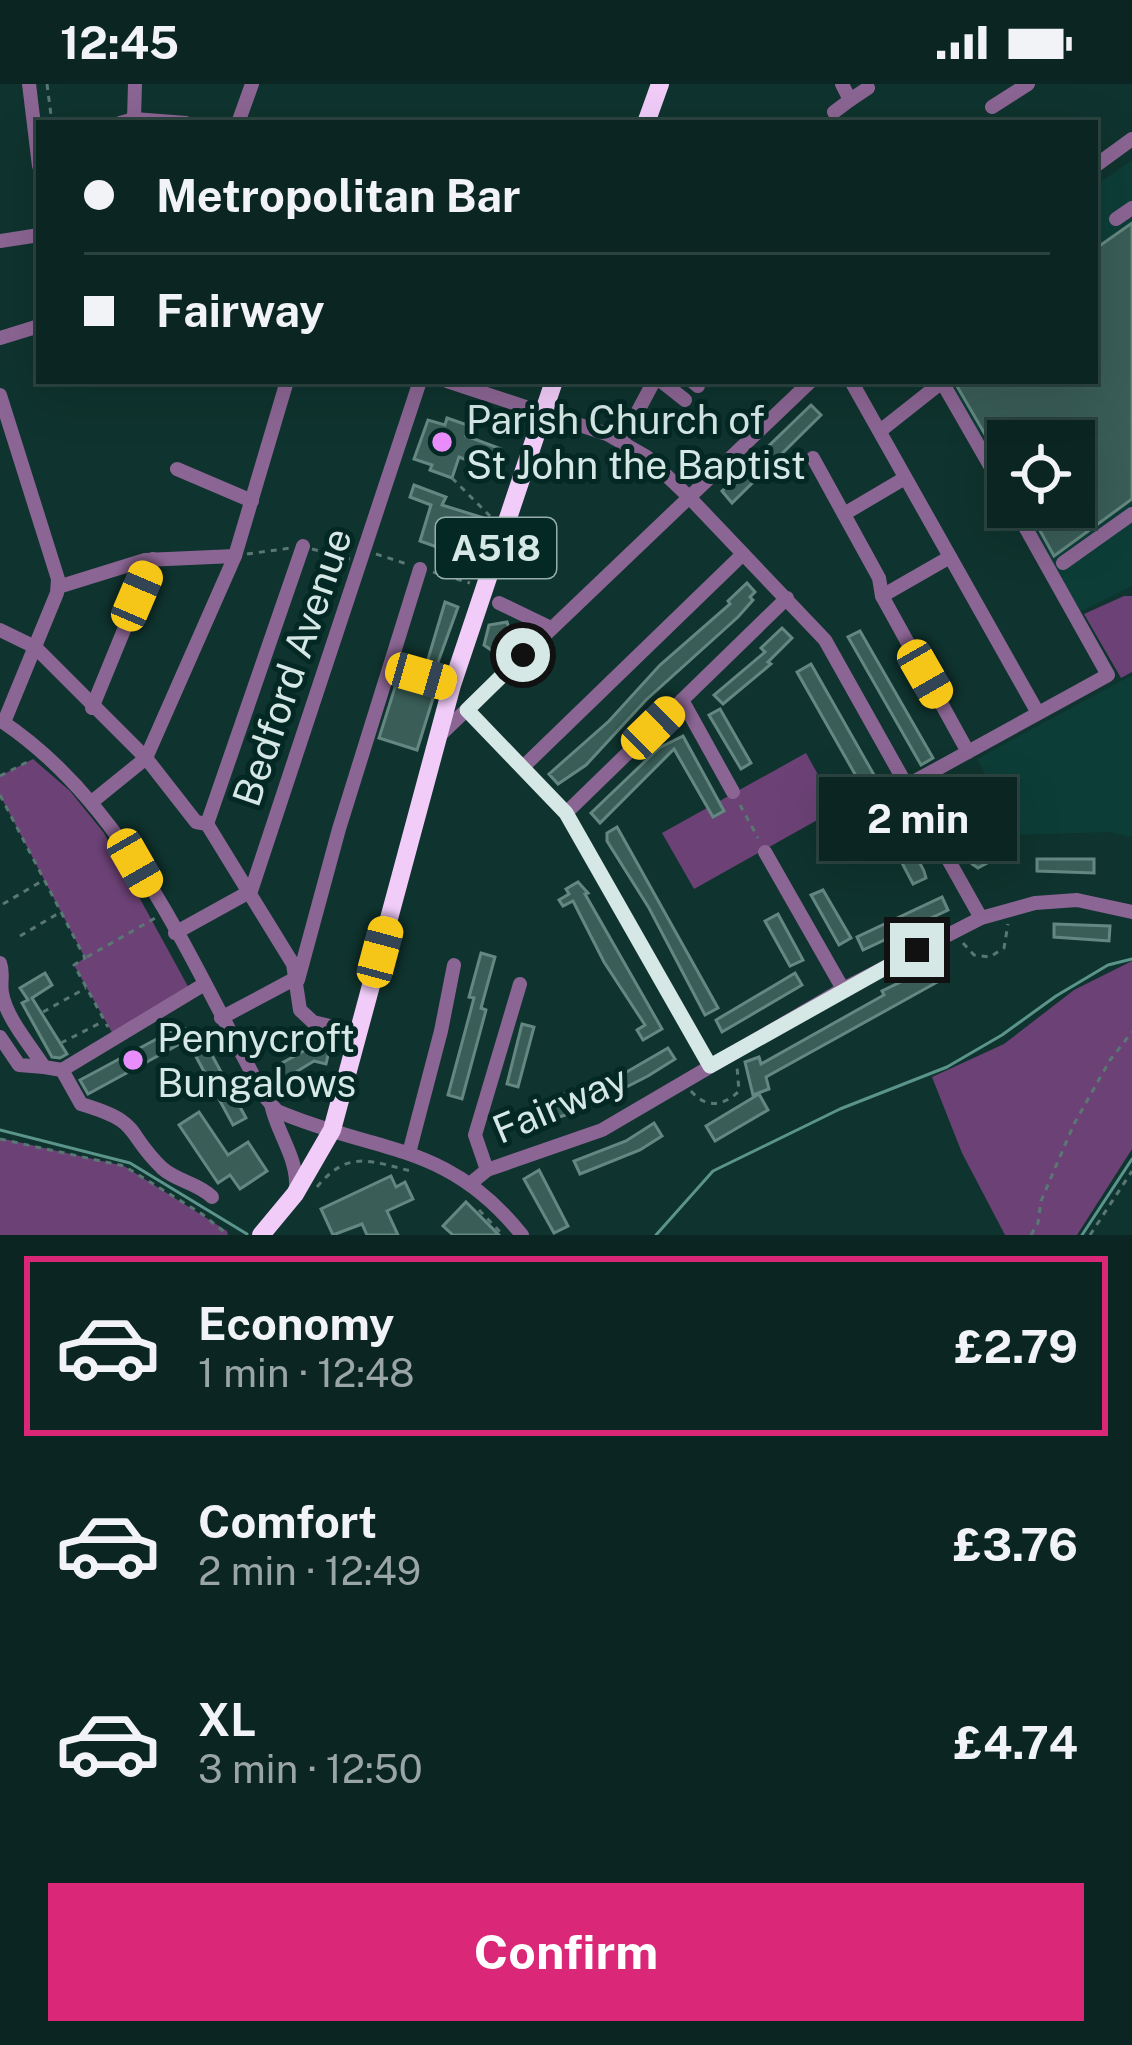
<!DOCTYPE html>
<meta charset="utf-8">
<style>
:root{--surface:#0b2622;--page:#142e2a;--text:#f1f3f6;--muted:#9aa5a5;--line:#2b4340;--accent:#db2777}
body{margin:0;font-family:"Public Sans",sans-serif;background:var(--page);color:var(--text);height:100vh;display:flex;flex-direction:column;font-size:45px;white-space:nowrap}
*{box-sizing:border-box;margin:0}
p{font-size:39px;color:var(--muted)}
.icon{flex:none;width:66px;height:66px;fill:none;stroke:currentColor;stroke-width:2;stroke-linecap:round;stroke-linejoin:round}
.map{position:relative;height:1151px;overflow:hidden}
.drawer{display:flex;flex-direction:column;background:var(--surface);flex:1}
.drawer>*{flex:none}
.hud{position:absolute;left:36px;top:36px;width:1062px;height:264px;border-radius:0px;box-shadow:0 12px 48px #0002,0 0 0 3px var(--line);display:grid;align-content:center;height:264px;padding:0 48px;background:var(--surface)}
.buttons{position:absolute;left:987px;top:336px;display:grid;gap:24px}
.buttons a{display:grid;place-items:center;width:108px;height:108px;border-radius:0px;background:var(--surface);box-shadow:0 12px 48px #0002,0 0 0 3px var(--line);font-size:60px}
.end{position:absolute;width:54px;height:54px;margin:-27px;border:15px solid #d5e8e5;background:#111;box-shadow:0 0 0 6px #111}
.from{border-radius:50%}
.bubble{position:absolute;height:84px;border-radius:0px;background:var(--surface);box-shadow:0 12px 48px #0002,0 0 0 3px var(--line);font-size:39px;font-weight:700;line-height:84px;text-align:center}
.car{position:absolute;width:36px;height:72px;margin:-36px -18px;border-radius:15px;box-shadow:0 0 9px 3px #0007;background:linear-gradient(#f5c518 24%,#345 0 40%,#f5c518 0 76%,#345 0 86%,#f5c518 0)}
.hud b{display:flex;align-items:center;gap:42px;height:114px;font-size:45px}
.hud b+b{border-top:3px solid var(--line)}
.hud i{width:30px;height:30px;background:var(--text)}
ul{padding:21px 0 0;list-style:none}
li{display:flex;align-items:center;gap:36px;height:180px;margin:0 24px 18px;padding:0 24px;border:6px solid transparent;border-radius:0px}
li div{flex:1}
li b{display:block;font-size:45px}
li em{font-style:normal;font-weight:700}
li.on{border-color:var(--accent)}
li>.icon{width:108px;height:108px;stroke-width:1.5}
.action{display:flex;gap:24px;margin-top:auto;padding:24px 48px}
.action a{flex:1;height:138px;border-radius:0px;background:var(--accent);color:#fff;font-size:48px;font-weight:700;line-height:138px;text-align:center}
.status{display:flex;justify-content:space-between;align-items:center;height:84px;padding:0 60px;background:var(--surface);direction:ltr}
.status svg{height:33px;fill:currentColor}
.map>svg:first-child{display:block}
.built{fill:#0d3d37}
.green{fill:#6c4276}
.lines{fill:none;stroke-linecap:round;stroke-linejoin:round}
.stream{stroke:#5b948c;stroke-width:3}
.building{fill:#3a5d57;stroke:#648881;stroke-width:3}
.path{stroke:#597773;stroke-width:3;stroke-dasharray:6 6;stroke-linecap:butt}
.minor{stroke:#8b6593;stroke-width:14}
.highway{stroke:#f1ccf9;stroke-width:18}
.route{stroke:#d5e8e5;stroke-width:15}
.poi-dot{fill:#e98dfd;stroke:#042924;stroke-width:4.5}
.labels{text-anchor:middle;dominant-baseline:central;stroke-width:10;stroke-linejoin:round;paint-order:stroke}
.shield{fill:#042924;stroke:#96afab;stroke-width:3}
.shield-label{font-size:36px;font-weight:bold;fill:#d5e8e5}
.poi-label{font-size:39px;fill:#d5e8e5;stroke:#042924;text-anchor:start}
.street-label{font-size:39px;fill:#d5e8e5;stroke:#042924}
</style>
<div class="status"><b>12:45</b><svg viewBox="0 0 49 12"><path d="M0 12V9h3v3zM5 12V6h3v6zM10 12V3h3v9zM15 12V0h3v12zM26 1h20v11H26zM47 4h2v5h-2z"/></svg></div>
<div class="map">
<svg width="1132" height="1151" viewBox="0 0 1132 1151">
<rect width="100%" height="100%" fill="#0f332e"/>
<!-- built -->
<g class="built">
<path d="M1132,76V502L1080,528L1017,423H1074V357H1008V407L945,297H1095V102Z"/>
<path d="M1132,591V753L1109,748L1018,751L977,675Z"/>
</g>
<!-- green -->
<g class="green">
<path d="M1124,512H1132V588L1121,594L1084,530Z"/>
<path d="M806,669L837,725L694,805L662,749Z"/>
<path d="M33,675L70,707L104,749L191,908L114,952L74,881L85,874L0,711V692Z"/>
<path d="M1132,877V1065L1077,1151H1005L962,1069L932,993L1004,960L1074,906Z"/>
<path d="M0,1054L124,1082L227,1147L228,1151H0Z"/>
</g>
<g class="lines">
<!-- stream -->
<g class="stream">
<path d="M0,1046L130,1079L247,1150"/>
<path d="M656,1151L713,1087L840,1025L947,983L1002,951L1056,912L1108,881L1132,875"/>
<path d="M1082,1151L1132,1075"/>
</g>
</g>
<!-- building -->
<g class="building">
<path d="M1132,139V415L1054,472L1027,423H1074V357H1008V390L954,297H1095V165Z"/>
<path d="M811,321L821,331L732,419L722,407Z"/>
<path d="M447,334L470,342L466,352L501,365L493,386L459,373L452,394L430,386L432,381L414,375L428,336L445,341Z"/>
<path d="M414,401L446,413L442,421L484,434L477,457L485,460L474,492L449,484L454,469L420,457L431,421L410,413Z"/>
<path d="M747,499L755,508L750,513L753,516L738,533L646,616L586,681L558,700L549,690L609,637L660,581L730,520L728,517Z"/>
<path d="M445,518L458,523L437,581L443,587L426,582Z"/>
<path d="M507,538L510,547L523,551L522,557L504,575L484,561L489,541Z"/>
<path d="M782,544L792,554L768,578L771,580L723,620L714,611L765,568L761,564Z"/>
<path d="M860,547L933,674L921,681L848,553Z"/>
<path d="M811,580L878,698L864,706L797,588Z"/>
<path d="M397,597L435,608L417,666L379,654Z"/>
<path d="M720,625L751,679L741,685L709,631Z"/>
<path d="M683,652L724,727L713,733L674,665L600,739L591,729L659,664Z"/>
<path d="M941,695L989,778L978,784L972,780L928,702Z"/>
<path d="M889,719L924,787L926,794L913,800L875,727Z"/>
<path d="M617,743L718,924L705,931L649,824L607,757V749Z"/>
<path d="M1037,775H1094V789L1037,787Z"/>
<path d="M578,798L588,809L585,810L662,945L643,956L637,946L645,941L604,878L573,817L563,822L559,816L569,810L566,805Z"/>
<path d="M823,806L851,854L839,861L811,811Z"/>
<path d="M942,813L948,826L863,866L857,853Z"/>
<path d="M778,830L803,876L790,882L765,837Z"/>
<path d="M1054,840L1110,842L1109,857L1054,853Z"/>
<path d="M481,869L495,873L481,924L486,926L462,1015L448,1011L474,914L469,913Z"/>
<path d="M934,882L941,896L766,993L769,1005L753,1011L745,978L759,973L761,980L884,911L882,907Z"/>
<path d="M45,889L52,901L32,914L67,970L60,974L52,973L22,919L28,916L20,904Z"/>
<path d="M795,889L802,901L722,948L716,936Z"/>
<path d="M522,940L534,943L518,1003L507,1000Z"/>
<path d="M179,943L200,949L246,1034L233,1041L187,956L88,1010L80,996Z"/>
<path d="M313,962L329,967L326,980L314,977L291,991L288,1002L276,999L280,980Z"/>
<path d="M668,964L675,975L648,992L581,1026L544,1038L539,1025L553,1020L551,1014L564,1010L567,1018L587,1011Z"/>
<path d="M759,1010L768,1026L715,1057L706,1042Z"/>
<path d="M199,1028L228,1071L248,1058L267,1087L240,1105L230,1091L218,1099L179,1041Z"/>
<path d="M654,1039L662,1052L640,1066L580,1090L574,1077L626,1057Z"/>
<path d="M539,1086L568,1142L554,1149L524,1095Z"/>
<path d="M391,1092L396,1103L405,1098L413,1115L387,1127L398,1151H367L362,1140L333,1151L321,1125Z"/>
<path d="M466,1118L499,1151H453L443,1142Z"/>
</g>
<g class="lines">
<!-- path -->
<g class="path">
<path d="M47,0L52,39"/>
<path d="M452,394L490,432"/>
<path d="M312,465L350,475"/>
<path d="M247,470L291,464"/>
<path d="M376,470L407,480"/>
<path d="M433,488L470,499"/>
<path d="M0,692L31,676"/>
<path d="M0,711L85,874L74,881L108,943"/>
<path d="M740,721L758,754"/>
<path d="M3,820L42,797"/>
<path d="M20,852L59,829"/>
<path d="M963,859L974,871L990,873L1004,864L1008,840"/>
<path d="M87,873L157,833"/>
<path d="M43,928L86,904"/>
<path d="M61,959L102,938"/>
<path d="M691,1007C706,1025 724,1022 739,1007L737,983"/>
<path d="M0,1055L124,1082L202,1130L228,1151"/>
<path d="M317,1103C349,1064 372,1078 415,1088"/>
<path d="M479,1126L503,1151"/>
<path d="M1031,1151L1038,1139L1041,1117L1074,1040L1110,976L1132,948"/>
<path d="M1090,1151L1132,1087"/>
</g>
<!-- minor -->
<g class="minor">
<path d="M29,0L39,82"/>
<path d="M850,16L868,4"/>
<path d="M992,23L1028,0"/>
<path d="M834,28L850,16L842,0"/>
<path d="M134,35L135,0"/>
<path d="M120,39L134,35L186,39"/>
<path d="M238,39L252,0"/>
<path d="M1095,82L1132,55"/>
<path d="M1116,135L1132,124"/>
<path d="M0,157L39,151"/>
<path d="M0,254L39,242"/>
<path d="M447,297L607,350L647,373L688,412L825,556L981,834"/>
<path d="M661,297L685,316"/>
<path d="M692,297L698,302"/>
<path d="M851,297L1038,629"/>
<path d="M0,311L58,495L57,509L4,638"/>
<path d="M880,347L942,298L1008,413"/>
<path d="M622,357L654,297"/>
<path d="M813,374L879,494L882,512"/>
<path d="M177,385L252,417"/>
<path d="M844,430L905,394"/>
<path d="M950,473L882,512L968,668"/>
<path d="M1063,479L1132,430"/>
<path d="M58,503L145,476L235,472"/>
<path d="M499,519L551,544"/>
<path d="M0,546L35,563L146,674L196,738L207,740L293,880L300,926L313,938L359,949"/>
<path d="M390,583L452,601"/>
<path d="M682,616L733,708"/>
<path d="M92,624L153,475"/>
<path d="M467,626L566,729L710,982"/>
<path d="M0,636C129,721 192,881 265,1013L277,1027C377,1070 447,1057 522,1151"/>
<path d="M437,654L811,297"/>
<path d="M523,683L743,470"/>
<path d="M906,702L1108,591L1014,423"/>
<path d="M93,717L146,674L235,472L287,297"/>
<path d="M566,729L787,514"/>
<path d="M207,740L303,462"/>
<path d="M765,768L843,905"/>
<path d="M175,849L251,807L420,297"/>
<path d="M0,879C4,890 0,897 2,909C6,934 31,962 44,983L62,986"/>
<path d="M298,896L339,745L420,485"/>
<path d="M203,901L62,986L81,1020C144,1039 123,1046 162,1084C176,1097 198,1099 212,1113"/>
<path d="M221,934L296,894"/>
<path d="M0,953L19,981L44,983"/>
<path d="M271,1020C277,1050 298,1073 296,1105"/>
<path d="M409,1069L441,947L454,881"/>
<path d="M487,1086L475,1051L520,900"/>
<path d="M471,1099L487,1086L602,1046L843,905L981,834L1035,819L1077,816L1132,828"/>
</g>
<!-- highway -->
<g class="highway">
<path d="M646,39L660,0"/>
<path d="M261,1151L295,1110L332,1046L452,601L554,297"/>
</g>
</g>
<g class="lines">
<!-- route -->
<path class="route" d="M523,571L467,626L566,729L710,982L917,866"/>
</g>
<!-- markers -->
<g class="poi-dot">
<circle cx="442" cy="358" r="12"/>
<circle cx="133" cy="976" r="12"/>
</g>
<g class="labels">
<!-- shield labels -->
<rect class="shield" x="436" y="434" width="120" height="60" rx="9"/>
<g class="shield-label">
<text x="496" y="464">A518</text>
</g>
<!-- poi labels -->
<g class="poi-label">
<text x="466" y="336">Parish Church of<tspan x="466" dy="45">St John the Baptist</tspan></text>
<text x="157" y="954">Pennycroft<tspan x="157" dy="45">Bungalows</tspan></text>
</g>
<!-- street labels -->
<g class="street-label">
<text transform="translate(292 583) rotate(-71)">Bedford Avenue</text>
<text transform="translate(560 1020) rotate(-23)">Fairway</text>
</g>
</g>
</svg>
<div class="buttons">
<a><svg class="icon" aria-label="locate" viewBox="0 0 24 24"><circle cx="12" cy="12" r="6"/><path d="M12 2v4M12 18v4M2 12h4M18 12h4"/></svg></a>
</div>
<i class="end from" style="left:523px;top:571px"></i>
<i class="end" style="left:917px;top:866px"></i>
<div class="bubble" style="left:819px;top:693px;width:198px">2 min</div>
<i class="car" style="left:137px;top:512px;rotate:23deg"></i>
<i class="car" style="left:925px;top:590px;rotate:150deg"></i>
<i class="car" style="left:421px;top:592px;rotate:106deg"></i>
<i class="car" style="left:653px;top:644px;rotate:46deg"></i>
<i class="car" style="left:135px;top:779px;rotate:150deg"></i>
<i class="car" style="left:380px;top:868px;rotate:15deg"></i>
<div class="hud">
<b><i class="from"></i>Metropolitan Bar</b>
<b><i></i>Fairway</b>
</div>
</div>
<section class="drawer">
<ul>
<li class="on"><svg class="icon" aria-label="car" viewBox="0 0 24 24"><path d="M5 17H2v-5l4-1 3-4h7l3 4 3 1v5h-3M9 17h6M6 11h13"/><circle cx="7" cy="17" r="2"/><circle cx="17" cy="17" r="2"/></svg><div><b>Economy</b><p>1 min · 12:48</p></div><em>£2.79</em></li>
<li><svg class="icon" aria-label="car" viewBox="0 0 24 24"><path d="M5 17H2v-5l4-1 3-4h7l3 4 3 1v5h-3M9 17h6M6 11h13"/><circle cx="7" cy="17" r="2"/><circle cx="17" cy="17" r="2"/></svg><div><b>Comfort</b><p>2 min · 12:49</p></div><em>£3.76</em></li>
<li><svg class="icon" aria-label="car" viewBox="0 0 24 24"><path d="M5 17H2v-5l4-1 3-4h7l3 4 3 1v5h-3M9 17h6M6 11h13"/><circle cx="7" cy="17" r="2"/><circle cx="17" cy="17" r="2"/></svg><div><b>XL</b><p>3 min · 12:50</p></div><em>£4.74</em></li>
</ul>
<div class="action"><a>Confirm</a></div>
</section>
